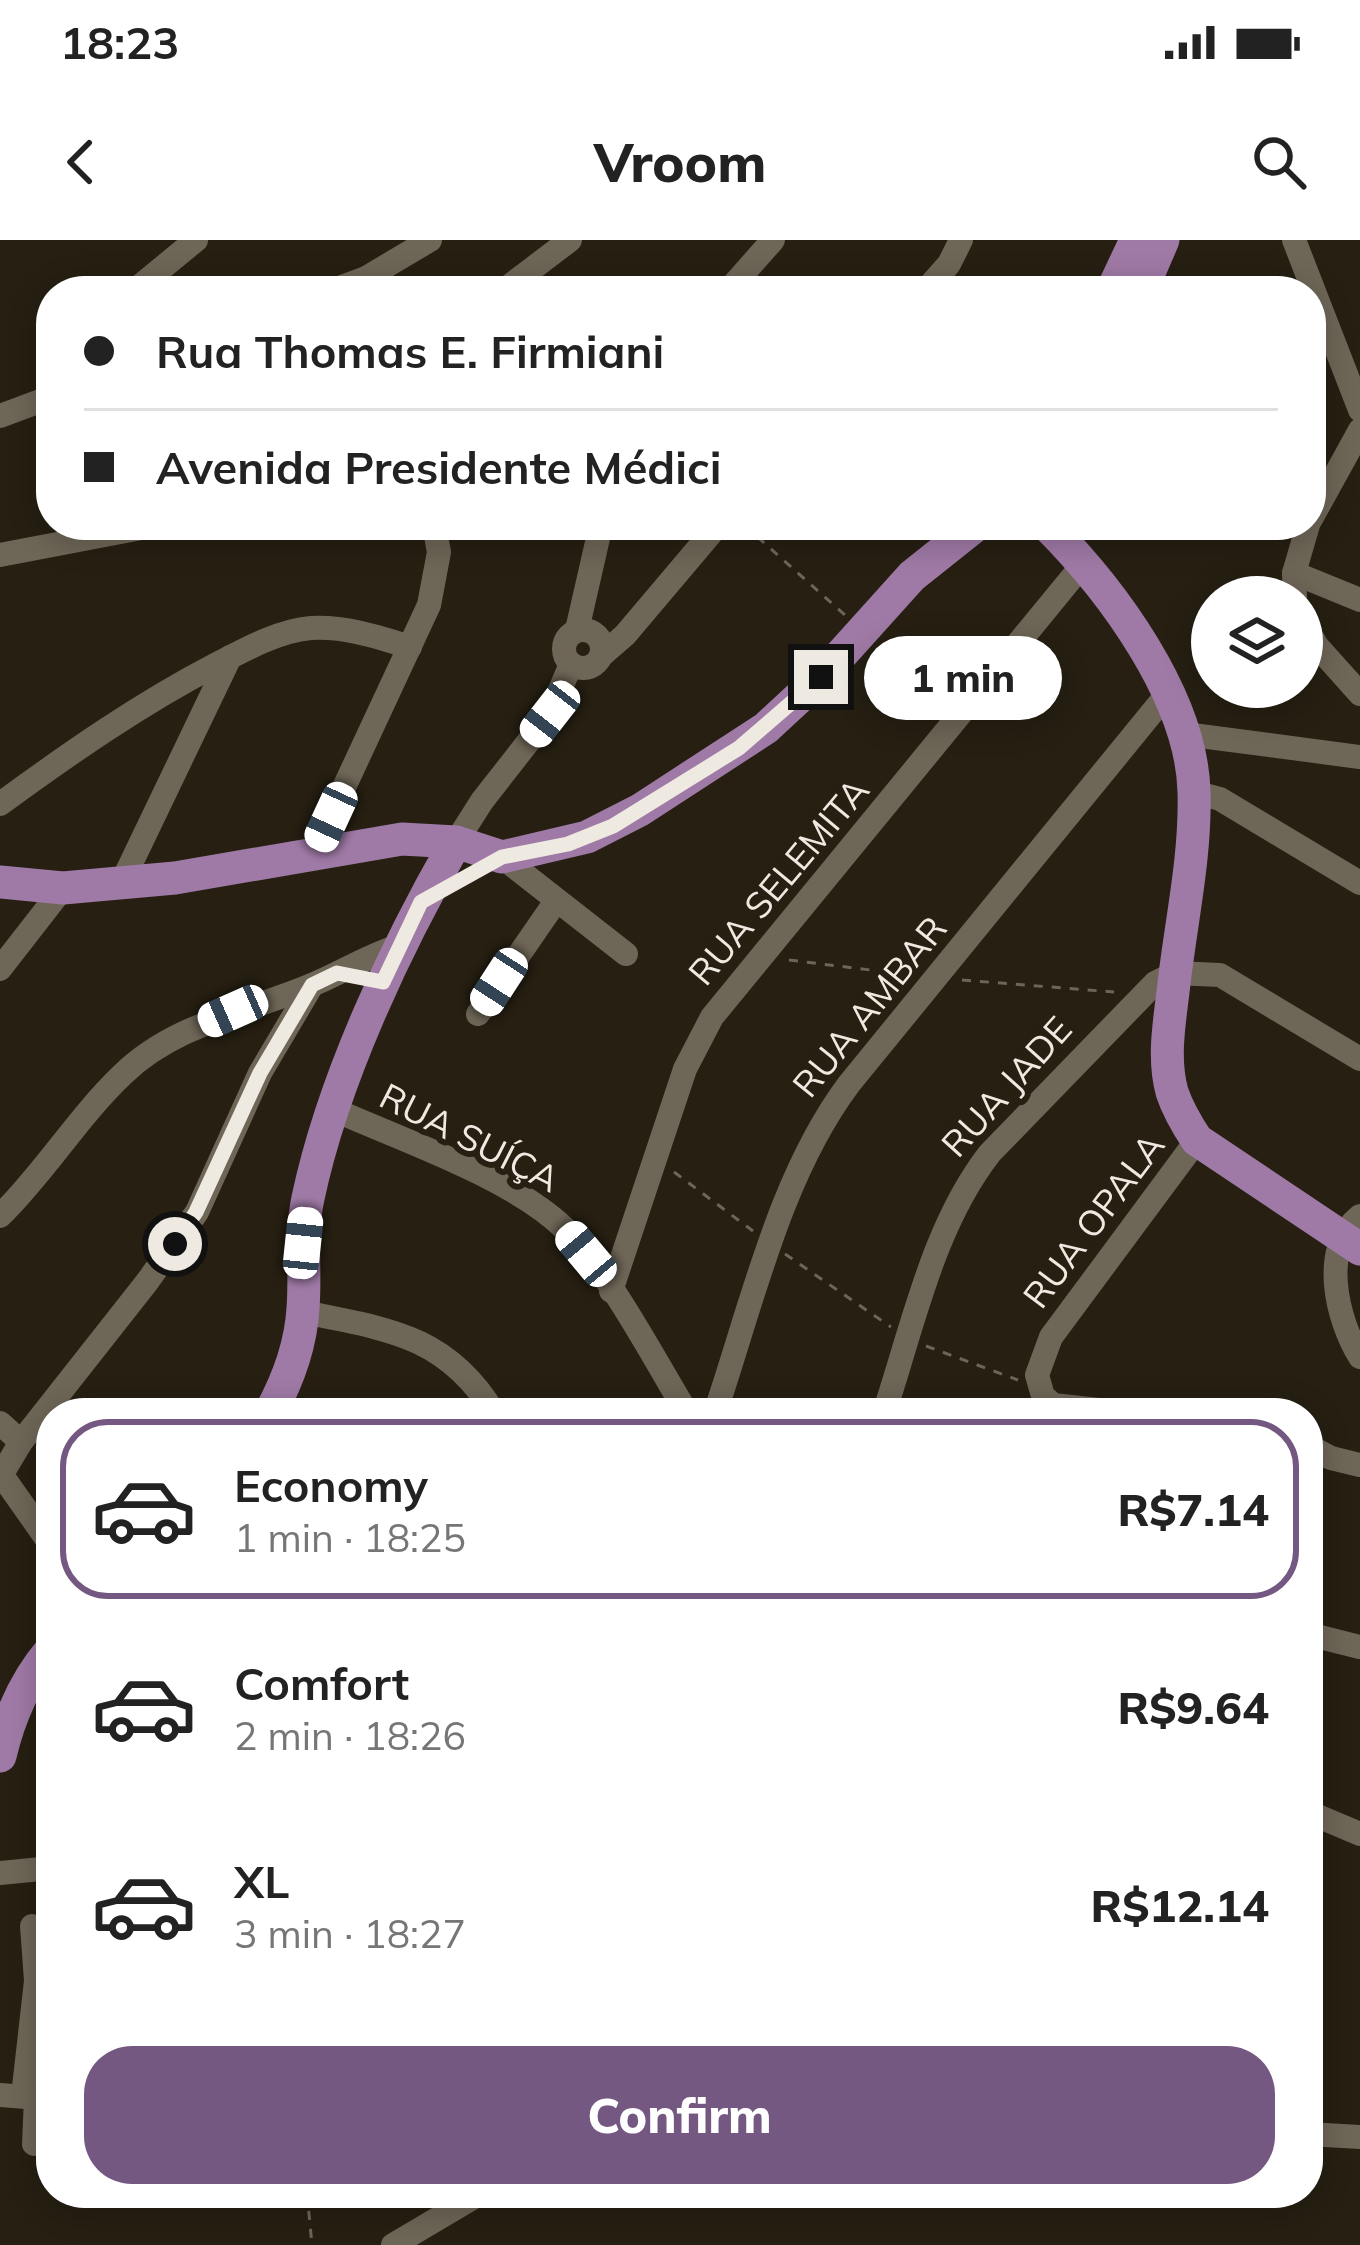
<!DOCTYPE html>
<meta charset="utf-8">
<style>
:root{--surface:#fff;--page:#f6f6f6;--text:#222;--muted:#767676;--line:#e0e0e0;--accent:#745882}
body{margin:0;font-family:Mulish,sans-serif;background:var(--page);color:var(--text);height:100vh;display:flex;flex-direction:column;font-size:45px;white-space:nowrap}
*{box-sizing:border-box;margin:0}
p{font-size:39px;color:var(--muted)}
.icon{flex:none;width:66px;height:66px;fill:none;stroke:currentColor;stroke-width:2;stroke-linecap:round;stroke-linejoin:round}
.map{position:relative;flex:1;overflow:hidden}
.panel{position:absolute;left:36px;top:1158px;width:1287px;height:810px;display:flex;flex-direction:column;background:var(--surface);border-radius:48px;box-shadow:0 6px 30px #0003}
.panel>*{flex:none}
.top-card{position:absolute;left:36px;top:36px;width:1290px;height:264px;border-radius:48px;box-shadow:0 6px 30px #0003;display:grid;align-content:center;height:264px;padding:0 48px;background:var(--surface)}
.tools{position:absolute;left:1191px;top:336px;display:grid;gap:24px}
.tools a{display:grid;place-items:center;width:132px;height:132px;border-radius:50%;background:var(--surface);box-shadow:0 6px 30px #0003;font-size:60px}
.end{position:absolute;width:54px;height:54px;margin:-27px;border:15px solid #efeae1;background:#111;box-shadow:0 0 0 6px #111}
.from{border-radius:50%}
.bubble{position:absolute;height:84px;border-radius:42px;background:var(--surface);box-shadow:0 6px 30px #0003;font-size:39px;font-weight:800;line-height:84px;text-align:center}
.car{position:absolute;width:36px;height:72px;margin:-36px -18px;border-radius:15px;box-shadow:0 0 9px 3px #0007;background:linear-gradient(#fff 24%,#345 0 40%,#fff 0 76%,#345 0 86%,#fff 0)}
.top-card b{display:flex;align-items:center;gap:42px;height:114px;font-size:45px}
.top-card b+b{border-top:3px solid var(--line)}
.top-card i{width:30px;height:30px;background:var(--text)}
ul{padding:21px 0 0;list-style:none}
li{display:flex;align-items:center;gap:36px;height:180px;margin:0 24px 18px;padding:0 24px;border:6px solid transparent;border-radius:48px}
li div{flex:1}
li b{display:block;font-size:45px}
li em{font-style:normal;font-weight:800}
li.active{border-color:var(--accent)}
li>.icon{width:108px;height:108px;stroke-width:1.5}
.cta{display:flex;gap:24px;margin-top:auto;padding:24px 48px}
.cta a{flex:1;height:138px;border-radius:48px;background:var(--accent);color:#fff;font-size:48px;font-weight:800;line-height:138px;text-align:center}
.status{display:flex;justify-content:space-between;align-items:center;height:84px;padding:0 60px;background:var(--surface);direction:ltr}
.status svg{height:33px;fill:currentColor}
header{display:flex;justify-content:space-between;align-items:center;height:156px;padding:0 48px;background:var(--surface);font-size:54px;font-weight:800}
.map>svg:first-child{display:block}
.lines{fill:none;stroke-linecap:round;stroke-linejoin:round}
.path{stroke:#6c665a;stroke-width:3;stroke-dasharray:9 9;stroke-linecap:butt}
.minor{stroke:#6e6657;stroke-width:24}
.major{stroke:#9f7aa6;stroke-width:33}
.route{stroke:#efeae1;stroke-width:15}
.labels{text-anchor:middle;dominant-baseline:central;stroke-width:12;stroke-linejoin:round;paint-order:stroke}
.street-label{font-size:36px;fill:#efeae1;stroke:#261f12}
</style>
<div class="status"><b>18:23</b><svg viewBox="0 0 49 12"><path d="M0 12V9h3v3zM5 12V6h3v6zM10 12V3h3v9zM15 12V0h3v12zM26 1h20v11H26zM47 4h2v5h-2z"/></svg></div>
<header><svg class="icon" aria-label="back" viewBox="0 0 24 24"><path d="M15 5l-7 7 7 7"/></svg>Vroom<svg class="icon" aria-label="search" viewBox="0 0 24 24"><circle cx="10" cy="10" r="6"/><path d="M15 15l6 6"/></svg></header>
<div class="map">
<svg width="1360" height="2005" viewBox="0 0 1360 2005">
<rect width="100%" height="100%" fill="#261f12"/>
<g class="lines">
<!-- path -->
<g class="path">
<path d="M744,285L845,375"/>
<path d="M789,720L911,735"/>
<path d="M962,740L1114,752"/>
<path d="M674,932L753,991"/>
<path d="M785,1014L891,1087"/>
<path d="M926,1106L1018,1140"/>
<path d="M307,1953L312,2005"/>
</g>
<!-- minor -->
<g class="minor">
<path d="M1294,0L1360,170"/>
<path d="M366,38L394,51"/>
<path d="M134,51L196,0"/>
<path d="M331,51L366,38L430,0"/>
<path d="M503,51L570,0"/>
<path d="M728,51L773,0"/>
<path d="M925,51L949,24L961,0"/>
<path d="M0,176L51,157"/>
<path d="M1311,279L1360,190"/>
<path d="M0,315L157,285"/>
<path d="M1294,333L1360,360"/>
<path d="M1295,357L1294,333L1308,285"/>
<path d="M1302,381L1317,406L1360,454"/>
<circle cx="583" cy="409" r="19"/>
<path d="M577,390L601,285"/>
<path d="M602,415L625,395L718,285"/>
<path d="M1185,494L1360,517"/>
<path d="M1194,552L1220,559L1360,643"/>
<path d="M0,564C70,513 140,464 217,424C246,409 278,391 311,388C345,386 378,397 410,407"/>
<path d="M456,602L482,561L550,474L571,424"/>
<path d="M313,614L429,365L439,312L434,285"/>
<path d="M502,617L626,714"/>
<path d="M122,642L230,417"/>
<path d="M0,729L63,648"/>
<path d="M478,774L556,661"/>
<path d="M335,870C404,901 511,937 564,988C608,1030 654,1119 687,1173"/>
<path d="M0,976C45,932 77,878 122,835C175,783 249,772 314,744C343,732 369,715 399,706"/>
<path d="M1360,976C1319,1008 1337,1080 1360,1117"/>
<path d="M611,1051L685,829L712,777L1084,323"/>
<path d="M303,1072C387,1089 447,1095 494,1173"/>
<path d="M715,1173C752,1064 780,936 849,844L1168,453"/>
<path d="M884,1173C913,1086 933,986 990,913L1155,743L1175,733L1220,735L1360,819"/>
<path d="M1126,1173L1053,1165L1043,1156L1037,1135L1051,1097L1197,900"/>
<path d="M0,1183L21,1202"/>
<path d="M1308,1206L1331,1218L1360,1225"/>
<path d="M1,1234L51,1305"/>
<path d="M0,1237L21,1202L147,1042L197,972L260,833L312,745"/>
<path d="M1308,1394L1360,1407"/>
<path d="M1308,1572L1360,1594"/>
<path d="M0,1633L51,1628"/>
<path d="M0,1855L51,1859"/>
<path d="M23,1856L36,1741L32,1686"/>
<path d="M1308,1894L1360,1897"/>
<path d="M34,1904L36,1857"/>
<path d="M393,2005L481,1953"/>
</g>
<!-- major -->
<g class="major">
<path d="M1112,51L1136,0"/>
<path d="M1141,51L1163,0"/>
<path d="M1047,285C1111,349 1192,457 1194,552C1196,618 1180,686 1173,752C1169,785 1163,819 1172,852C1178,870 1187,885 1197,900L1360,1009"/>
<path d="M0,642L63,648L175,638L402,599L456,602L502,617L587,597L640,570L766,488L821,437L912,336L976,285"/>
<path d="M270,1173C287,1142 301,1104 303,1068C306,1031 300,995 308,958C333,840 396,706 456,602"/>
<path d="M0,1516C9,1478 25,1440 51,1410"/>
</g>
</g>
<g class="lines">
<!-- route -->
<path class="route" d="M175,1004L196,972L260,833L312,745L337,733L383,742L421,662L502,617L568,604L613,586L739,508L821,437"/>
</g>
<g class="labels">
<!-- street labels -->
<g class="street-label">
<text transform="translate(778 641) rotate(-50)">RUA SELEMITA</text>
<text transform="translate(869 766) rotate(-51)">RUA AMBAR</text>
<text transform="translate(1006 846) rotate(-48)">RUA JADE</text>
<text transform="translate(470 897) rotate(27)">RUA SUÍÇA</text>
<text transform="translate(1093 980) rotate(-53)">RUA OPALA</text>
</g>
</g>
</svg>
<div class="tools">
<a><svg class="icon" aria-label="layers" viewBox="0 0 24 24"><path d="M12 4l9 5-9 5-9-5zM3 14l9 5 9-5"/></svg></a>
</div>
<i class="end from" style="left:175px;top:1004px"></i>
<i class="end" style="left:821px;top:437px"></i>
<div class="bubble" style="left:864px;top:396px;width:198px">1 min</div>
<i class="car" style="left:550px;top:474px;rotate:218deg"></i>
<i class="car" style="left:331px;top:577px;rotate:205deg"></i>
<i class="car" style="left:499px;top:742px;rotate:213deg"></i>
<i class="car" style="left:233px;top:771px;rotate:246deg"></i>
<i class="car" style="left:303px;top:1003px;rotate:6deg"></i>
<i class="car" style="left:586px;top:1014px;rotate:320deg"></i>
<div class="top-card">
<b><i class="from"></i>Rua Thomas E. Firmiani</b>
<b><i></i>Avenida Presidente Médici</b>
</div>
<section class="panel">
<ul>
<li class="active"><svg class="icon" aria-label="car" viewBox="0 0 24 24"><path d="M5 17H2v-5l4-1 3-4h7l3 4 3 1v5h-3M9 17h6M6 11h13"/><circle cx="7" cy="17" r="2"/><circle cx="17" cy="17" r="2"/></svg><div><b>Economy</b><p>1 min · 18:25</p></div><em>R$7.14</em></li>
<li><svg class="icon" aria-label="car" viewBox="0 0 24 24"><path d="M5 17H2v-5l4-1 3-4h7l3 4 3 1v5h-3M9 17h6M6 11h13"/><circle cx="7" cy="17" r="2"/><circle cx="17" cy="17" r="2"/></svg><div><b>Comfort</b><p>2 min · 18:26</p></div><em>R$9.64</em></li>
<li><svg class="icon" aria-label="car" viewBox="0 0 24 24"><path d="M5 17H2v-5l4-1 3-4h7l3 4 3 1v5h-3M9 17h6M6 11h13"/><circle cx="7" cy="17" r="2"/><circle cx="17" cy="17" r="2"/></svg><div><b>XL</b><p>3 min · 18:27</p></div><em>R$12.14</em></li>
</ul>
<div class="cta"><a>Confirm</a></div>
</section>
</div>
